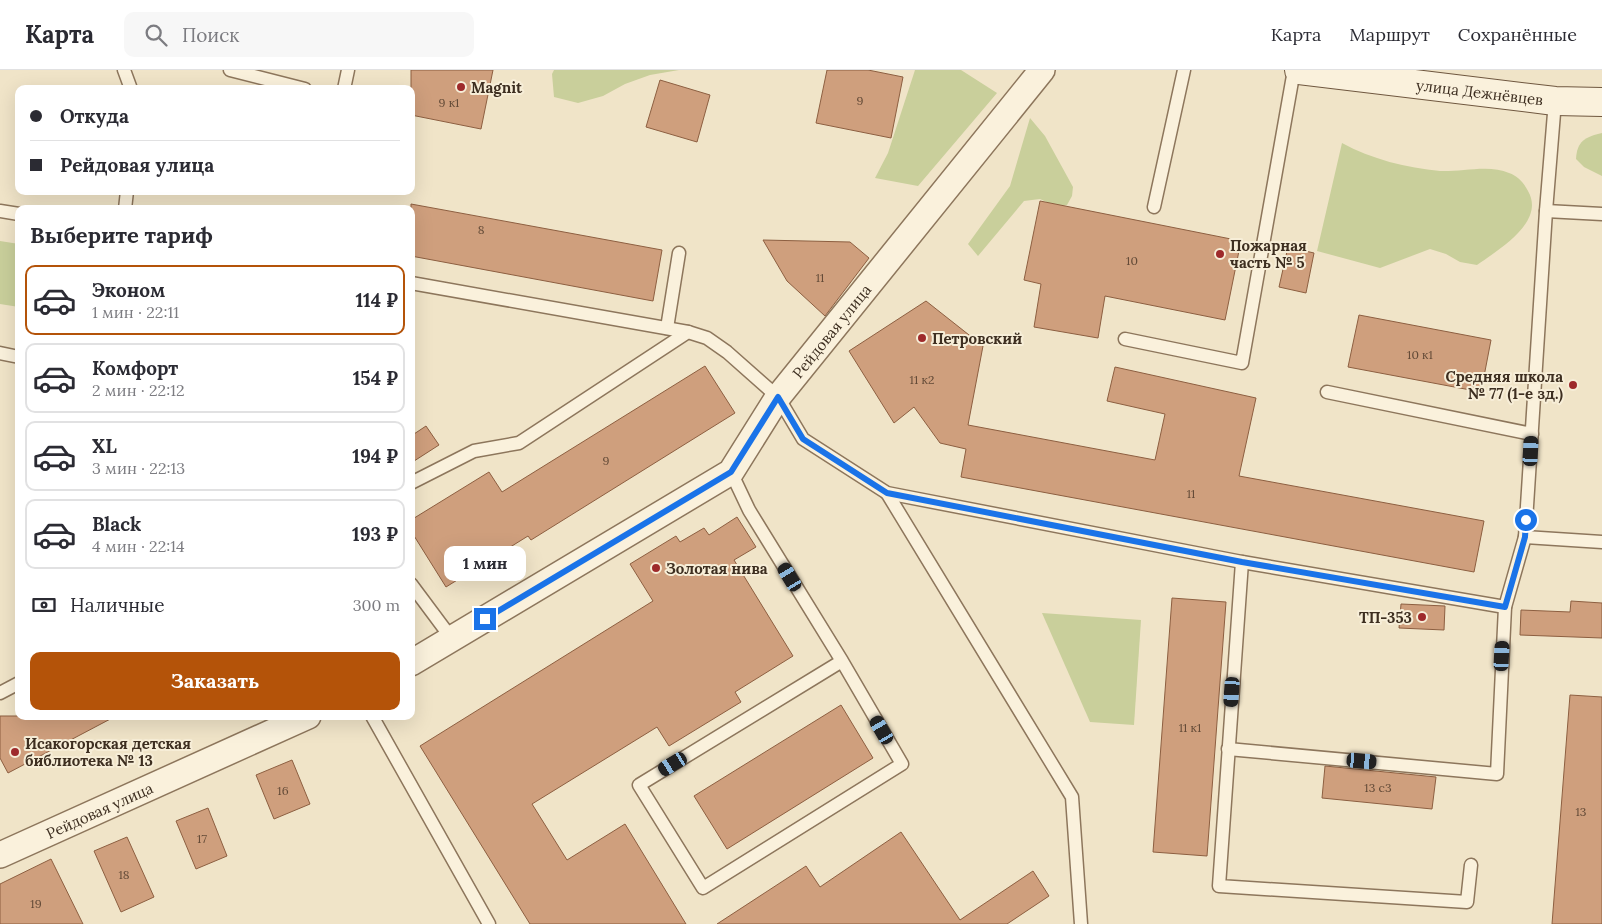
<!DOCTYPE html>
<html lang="ru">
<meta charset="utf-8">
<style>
:root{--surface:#fff;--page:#f7f7f7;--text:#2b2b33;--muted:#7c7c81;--line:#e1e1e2;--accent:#b45309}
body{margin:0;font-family:Lora,serif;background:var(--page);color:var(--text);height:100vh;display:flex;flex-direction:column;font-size:19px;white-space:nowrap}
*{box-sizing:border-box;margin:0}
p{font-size:16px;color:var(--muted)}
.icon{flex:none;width:28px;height:28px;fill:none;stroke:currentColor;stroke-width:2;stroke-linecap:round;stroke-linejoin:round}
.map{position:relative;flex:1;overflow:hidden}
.details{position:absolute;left:15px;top:135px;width:400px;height:515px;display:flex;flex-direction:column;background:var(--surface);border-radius:10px;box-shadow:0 5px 20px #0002}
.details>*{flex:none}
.banner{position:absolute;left:15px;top:15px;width:400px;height:110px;border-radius:10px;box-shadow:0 5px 20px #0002;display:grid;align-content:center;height:110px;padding:0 15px;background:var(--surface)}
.end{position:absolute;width:22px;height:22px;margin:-11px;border:6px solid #1a73e8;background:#fff;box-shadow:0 0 0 2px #fff}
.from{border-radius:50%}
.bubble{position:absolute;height:35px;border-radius:10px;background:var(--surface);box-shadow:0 5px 20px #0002;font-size:16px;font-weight:700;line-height:35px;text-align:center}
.car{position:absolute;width:15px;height:30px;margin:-15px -8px;border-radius:6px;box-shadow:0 0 4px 1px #0007;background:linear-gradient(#222 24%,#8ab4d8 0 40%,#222 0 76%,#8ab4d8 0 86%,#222 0)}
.banner b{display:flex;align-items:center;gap:18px;height:48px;font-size:19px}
.banner b+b{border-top:1px solid var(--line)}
.banner i{width:12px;height:12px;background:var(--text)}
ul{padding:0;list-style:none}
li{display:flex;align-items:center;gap:15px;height:70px;margin:0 10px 8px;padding:0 5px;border:2px solid var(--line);border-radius:10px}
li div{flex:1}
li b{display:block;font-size:19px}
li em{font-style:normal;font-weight:700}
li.current{border-color:var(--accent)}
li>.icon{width:45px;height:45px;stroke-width:1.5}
h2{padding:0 15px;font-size:22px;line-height:60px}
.pay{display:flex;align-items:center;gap:12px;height:55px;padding:0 15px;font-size:19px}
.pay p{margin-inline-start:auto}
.button{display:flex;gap:10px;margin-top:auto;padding:10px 15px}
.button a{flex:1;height:58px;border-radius:10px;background:var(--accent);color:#fff;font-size:20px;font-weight:700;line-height:58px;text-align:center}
header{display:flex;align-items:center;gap:30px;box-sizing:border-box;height:70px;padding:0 25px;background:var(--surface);border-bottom:1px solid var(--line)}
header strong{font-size:24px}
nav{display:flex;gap:28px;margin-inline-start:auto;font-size:18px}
.search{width:350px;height:45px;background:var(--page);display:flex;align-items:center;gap:12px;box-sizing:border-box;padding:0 18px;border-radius:10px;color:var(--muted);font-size:19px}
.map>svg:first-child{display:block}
.green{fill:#c9cf9b}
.building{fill:#cf9f7d;stroke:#8d5f41}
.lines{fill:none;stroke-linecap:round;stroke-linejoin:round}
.lane-casing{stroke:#8d765c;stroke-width:15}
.street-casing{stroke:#8d765c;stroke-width:28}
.secondary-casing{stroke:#6f573f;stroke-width:30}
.lane{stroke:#faf1dc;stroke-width:12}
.street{stroke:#faf1dc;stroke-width:25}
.secondary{stroke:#faf1dc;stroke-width:28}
.route{stroke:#1a73e8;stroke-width:6}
.poi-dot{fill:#9e2a2b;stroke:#f7eed8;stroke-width:2}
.labels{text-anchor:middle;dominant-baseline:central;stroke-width:4;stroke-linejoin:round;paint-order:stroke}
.number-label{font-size:12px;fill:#624a37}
.poi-label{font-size:15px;font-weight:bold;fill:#3d2e20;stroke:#f7eed8;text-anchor:start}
.street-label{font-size:15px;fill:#3d2e20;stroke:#f7eed8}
</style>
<header>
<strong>Карта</strong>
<div class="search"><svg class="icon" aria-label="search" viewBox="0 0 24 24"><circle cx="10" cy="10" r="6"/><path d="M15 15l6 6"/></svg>Поиск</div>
<nav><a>Карта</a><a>Маршрут</a><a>Сохранённые</a></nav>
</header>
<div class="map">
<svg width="1602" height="854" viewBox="0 0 1602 854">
<rect width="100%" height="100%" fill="#f0e4c8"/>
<!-- green -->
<g class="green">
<path d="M554,0H679L650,5L625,14L603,26L578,33L554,27L552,4Z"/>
<path d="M915,0H961L997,23L918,116L875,108L888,83Z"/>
<path d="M1030,48L1045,66L1073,117L1072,126L1067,135L1057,137L1040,129L1024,131L978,186L968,174L1010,116Z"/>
<path d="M1602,63V106L1584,97L1576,89C1577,71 1585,67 1602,63Z"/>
<path d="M1342,73C1371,89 1407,98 1440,101C1461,102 1490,94 1509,103C1518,106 1524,113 1528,121C1546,152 1498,180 1477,195L1460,192L1446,184L1430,179L1380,198L1317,181Z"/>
<path d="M0,171L19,174V237L0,234Z"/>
<path d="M1042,543L1141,550L1134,655L1090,652Z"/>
</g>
<!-- building -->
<g class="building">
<path d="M411,0H493L481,59L411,45Z"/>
<path d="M827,0H868L903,7L891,68L816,53Z"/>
<path d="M660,10L710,25L697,72L646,57Z"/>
<path d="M1040,131L1241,171L1225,250L1105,226L1098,268L1034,257L1041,214L1024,210Z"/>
<path d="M411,134L662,180L653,231L411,186Z"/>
<path d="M763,170L850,172L869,188L825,246L787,211Z"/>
<path d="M1288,177L1314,183L1306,223L1279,217Z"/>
<path d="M926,231L983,276L968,355L1155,390L1165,344L1107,331L1115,297L1256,328L1239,406L1484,451L1474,502L961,407L966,379L940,373L914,337L894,353L849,281Z"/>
<path d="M1359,245L1491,270L1481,322L1348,297Z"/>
<path d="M705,296L735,343L531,470L528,466L446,517L411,461V450L489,402L502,422Z"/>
<path d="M426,356L439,375L411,393V366Z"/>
<path d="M737,447L756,477L734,490L793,586L735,622L741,632L669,676L657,657L532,734L567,790L625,754L686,854H530L420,676L653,531L630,494L676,466L680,472L704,458L709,465Z"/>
<path d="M1172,528L1226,532L1207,786L1153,782Z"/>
<path d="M1571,531L1602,533V568L1520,565L1521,540L1570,542Z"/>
<path d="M1401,534L1445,536L1444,560L1399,558Z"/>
<path d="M1570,625L1602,627V854H1552Z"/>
<path d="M841,635L873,688L727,779L694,726Z"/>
<path d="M0,646H116L8,703L0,688Z"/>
<path d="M292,690L310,734L274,749L256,705Z"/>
<path d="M1325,696L1436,707L1432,739L1322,728Z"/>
<path d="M208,738L227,786L196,799L176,751Z"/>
<path d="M901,762L960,850L1033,801L1049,826L1007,854H717L806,796L820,817Z"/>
<path d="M127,767L154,827L121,842L94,781Z"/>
<path d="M51,789L83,854H0V814Z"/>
</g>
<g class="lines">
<defs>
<g id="lane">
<path d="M124,0L131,19"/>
<path d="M230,0L305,19"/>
<path d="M344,19L348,0"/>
<path d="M1154,137L1184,0"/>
<path d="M125,139L127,121"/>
<path d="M0,141L19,144"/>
<path d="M1546,141L1602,144"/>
<path d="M411,213L688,262"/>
<path d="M667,258L679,183"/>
<path d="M1125,269L1242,293L1294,0"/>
<path d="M0,283L19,287"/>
<path d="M1327,322L1532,364"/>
<path d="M731,402L749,440L842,591L902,694L703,818L639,715L842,591"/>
<path d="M411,413L474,381L519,373L688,262L707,268L727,282L778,327L803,369L887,423L1242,492L1505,537L1525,467L1546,141L1555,31"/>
<path d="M887,423L1072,727L1081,854"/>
<path d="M1525,467L1602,472"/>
<path d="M1242,492L1219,816L1467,832L1471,795"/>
<path d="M411,514L452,569"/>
<path d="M0,623L19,613"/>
<path d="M372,646L489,854"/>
<path d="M1228,679L1497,704L1505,537"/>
</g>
<g id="street">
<path id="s1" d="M411,593L731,402L778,327L1042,0"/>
<path id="s2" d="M0,785L308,646"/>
</g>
<g id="secondary">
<path id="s3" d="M1299,0L1555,31L1602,32"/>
</g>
</defs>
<!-- lane casing -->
<use href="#lane" class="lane-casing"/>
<!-- street casing -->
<use href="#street" class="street-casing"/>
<!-- secondary casing -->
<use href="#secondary" class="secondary-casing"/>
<!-- lane -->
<use href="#lane" class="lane"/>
<!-- street -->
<use href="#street" class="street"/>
<!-- secondary -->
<use href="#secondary" class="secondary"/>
</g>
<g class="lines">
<!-- route -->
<path class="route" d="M485,549L731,402L778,327L803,369L887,423L1242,492L1505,537L1525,467L1526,450"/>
</g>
<!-- markers -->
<g class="poi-dot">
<circle cx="461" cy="17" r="5"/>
<circle cx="1220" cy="184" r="5"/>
<circle cx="922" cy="268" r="5"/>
<circle cx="1573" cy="315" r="5"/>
<circle cx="656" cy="498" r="5"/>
<circle cx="1422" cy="547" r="5"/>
<circle cx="15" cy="682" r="5"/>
</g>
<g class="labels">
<!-- number labels -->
<g class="number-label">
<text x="860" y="30">9</text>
<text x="449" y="32">9 к1</text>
<text x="481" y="159">8</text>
<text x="1132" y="190">10</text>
<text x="820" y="207">11</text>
<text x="1420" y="284">10 к1</text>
<text x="922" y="309">11 к2</text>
<text x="606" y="390">9</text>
<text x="1191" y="423">11</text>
<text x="1190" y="657">11 к1</text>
<text x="1378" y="717">13 с3</text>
<text x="283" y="720">16</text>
<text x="1581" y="741">13</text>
<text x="202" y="768">17</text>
<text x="124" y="804">18</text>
<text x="36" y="833">19</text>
</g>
<!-- poi labels -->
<g class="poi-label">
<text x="471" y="17">Magnit</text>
<text x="1230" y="175">Пожарная<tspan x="1230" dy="17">часть № 5</tspan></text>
<text x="932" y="268">Петровский</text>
<text x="1563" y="306" text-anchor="end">Средняя школа<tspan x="1563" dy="17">№ 77 (1-е зд.)</tspan></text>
<text x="666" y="498">Золотая нива</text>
<text x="1412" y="547" text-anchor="end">ТП-353</text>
<text x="25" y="673">Исакогорская детская<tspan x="25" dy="17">библиотека № 13</tspan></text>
</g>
<!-- street labels -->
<g class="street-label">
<text stroke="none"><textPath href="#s3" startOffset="182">улица Дежнёвцев</textPath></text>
<text stroke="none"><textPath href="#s1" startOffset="546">Рейдовая улица</textPath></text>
<text stroke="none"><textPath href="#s2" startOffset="109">Рейдовая улица</textPath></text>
</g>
</g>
</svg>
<i class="end from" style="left:1526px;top:450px"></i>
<i class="end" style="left:485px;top:549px"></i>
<div class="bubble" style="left:444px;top:476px;width:82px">1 мин</div>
<i class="car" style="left:1531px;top:381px;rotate:3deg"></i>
<i class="car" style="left:790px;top:507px;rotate:329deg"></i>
<i class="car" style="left:1502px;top:586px;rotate:3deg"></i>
<i class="car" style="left:1232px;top:622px;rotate:184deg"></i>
<i class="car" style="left:882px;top:660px;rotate:330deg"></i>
<i class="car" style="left:1362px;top:691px;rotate:95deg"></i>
<i class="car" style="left:673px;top:694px;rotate:239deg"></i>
<div class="banner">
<b><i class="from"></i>Откуда</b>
<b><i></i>Рейдовая улица</b>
</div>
<section class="details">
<h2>Выберите тариф</h2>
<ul>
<li class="current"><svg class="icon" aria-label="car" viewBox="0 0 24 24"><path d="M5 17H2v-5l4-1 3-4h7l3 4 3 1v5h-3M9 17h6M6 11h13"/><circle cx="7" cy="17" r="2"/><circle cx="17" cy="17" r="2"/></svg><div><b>Эконом</b><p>1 мин · 22:11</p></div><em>114 ₽</em></li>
<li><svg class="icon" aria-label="car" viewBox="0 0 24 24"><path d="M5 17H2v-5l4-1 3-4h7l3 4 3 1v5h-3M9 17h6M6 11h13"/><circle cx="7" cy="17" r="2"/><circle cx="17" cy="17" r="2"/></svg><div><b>Комфорт</b><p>2 мин · 22:12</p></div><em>154 ₽</em></li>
<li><svg class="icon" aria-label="car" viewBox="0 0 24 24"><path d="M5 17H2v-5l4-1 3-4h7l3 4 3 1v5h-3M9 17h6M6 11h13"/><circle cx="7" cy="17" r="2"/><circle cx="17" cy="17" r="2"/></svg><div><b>XL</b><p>3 мин · 22:13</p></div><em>194 ₽</em></li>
<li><svg class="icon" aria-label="car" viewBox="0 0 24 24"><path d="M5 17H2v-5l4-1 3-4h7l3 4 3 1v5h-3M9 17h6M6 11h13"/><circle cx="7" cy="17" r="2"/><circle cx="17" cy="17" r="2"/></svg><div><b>Black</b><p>4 мин · 22:14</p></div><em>193 ₽</em></li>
</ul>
<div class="pay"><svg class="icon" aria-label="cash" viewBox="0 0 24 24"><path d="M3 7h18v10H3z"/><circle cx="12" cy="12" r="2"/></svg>Наличные<p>300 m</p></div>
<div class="button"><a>Заказать</a></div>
</section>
</div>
